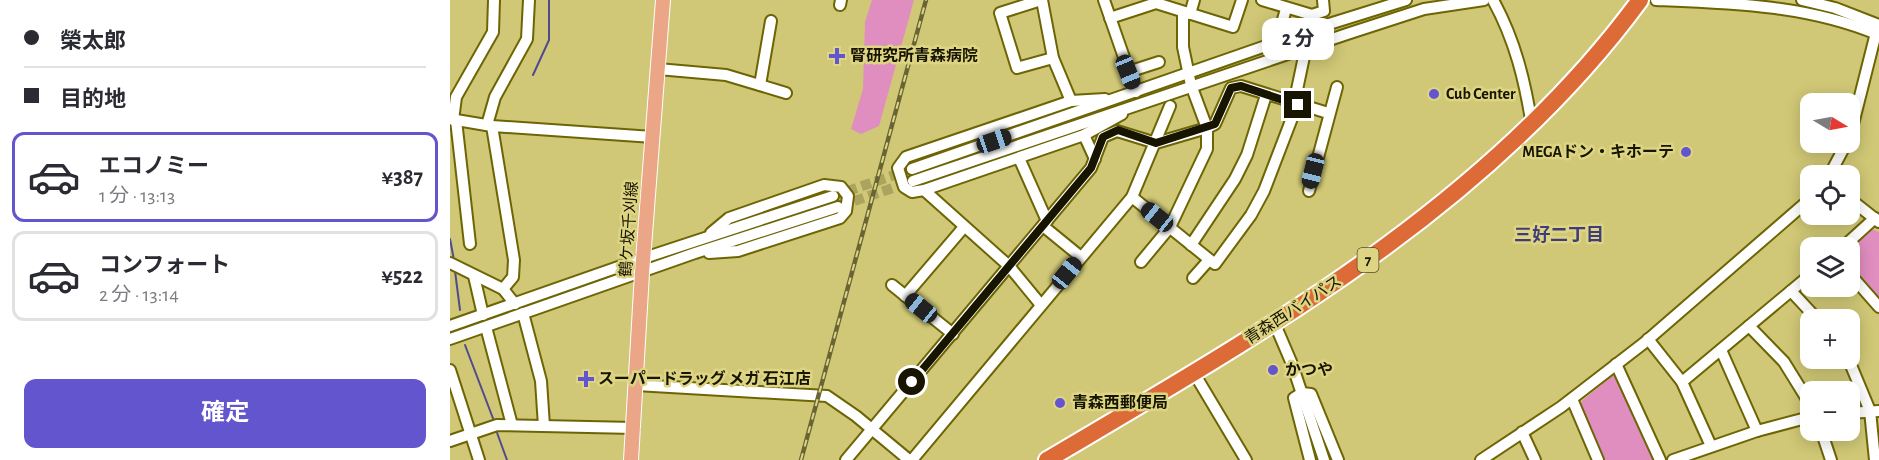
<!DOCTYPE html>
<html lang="ja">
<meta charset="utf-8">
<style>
:root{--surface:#fff;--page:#f2f2f3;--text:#2b2b33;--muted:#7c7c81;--line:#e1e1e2;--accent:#6355ce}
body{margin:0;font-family:"Alegreya Sans","Noto Sans JP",sans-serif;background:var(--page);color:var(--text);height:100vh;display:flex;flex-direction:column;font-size:22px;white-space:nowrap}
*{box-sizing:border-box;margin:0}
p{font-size:20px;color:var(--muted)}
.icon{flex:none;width:33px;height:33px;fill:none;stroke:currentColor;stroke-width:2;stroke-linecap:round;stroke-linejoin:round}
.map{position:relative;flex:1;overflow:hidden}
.details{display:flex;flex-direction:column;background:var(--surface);width:450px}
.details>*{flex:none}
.guide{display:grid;align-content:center;height:132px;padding:0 24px;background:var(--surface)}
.needle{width:39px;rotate:100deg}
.buttons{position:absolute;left:1350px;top:93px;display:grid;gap:12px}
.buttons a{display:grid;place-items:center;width:60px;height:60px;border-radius:12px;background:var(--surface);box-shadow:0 3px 15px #0003;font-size:30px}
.end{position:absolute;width:27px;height:27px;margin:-14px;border:8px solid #171400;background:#fff;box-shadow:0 0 0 3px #fff}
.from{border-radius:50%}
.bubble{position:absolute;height:42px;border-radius:12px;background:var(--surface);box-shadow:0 3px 15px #0003;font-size:20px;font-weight:700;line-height:42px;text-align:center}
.car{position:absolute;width:18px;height:36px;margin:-18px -9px;border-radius:8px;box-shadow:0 0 4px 2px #0007;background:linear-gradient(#222 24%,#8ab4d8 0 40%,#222 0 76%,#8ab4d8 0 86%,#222 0)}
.guide b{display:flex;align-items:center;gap:21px;height:57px;font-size:22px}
.guide b+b{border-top:2px solid var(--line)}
.guide i{width:15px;height:15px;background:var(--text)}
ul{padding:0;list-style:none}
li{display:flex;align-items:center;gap:18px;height:90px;margin:0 12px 9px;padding:0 12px;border:3px solid var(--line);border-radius:12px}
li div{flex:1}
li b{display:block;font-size:22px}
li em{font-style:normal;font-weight:700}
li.active{border-color:var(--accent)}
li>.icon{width:54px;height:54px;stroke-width:1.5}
.cta{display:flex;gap:12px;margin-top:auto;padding:12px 24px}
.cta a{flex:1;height:69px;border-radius:12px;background:var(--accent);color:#fff;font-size:24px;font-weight:700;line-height:69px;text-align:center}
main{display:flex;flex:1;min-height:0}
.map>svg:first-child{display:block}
.green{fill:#e08dbf}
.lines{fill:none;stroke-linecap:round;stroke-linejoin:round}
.stream{stroke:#514b8d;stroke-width:2}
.minor-tunnel{stroke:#aba45e;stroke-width:10;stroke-dasharray:10 5;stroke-linecap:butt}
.minor-casing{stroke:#6d6504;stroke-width:14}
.major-casing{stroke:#fff;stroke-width:16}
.highway-casing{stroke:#fff;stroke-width:20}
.minor{stroke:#fff;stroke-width:10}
.major{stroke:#eaa687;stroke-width:14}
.highway{stroke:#dc6b37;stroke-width:16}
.rail-casing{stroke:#696434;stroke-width:4.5}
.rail{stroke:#ddd583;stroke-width:2;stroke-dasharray:7;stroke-linecap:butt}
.route{stroke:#171400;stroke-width:8}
.poi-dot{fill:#6355ce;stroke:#ddd583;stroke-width:2}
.labels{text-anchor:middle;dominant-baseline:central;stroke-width:5;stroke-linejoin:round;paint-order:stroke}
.shield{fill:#ddd583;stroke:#524e27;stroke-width:1.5}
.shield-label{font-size:15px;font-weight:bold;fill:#171400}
.poi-label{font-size:16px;font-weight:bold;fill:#171400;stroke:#ddd583;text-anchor:start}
.street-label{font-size:16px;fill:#171400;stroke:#ddd583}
.neighbourhood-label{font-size:18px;font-weight:bold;fill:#403c79;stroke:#ddd583}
</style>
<main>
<section class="details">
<div class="guide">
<b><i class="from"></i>榮太郎</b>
<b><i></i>目的地</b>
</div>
<ul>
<li class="active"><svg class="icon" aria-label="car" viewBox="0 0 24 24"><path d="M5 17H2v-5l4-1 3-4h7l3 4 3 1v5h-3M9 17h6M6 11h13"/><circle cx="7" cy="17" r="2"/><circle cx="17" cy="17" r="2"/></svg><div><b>エコノミー</b><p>1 分 · 13:13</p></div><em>¥387</em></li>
<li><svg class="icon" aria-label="car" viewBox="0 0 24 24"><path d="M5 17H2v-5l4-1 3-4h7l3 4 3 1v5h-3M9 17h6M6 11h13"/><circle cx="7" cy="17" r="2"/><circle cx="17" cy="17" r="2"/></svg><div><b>コンフォート</b><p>2 分 · 13:14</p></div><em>¥522</em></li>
</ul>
<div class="cta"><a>確定</a></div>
</section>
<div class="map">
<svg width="1429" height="460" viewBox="0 0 1429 460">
<rect width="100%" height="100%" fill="#d0c876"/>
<!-- green -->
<g class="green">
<path d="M422,0H464L429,126L411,134L401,129L413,89L415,22Z"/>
<path d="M1421,229L1429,232V299L1400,266L1399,248Z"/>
<path d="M1163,375L1168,376L1204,460H1154L1131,406L1132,401Z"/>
</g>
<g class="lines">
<!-- stream -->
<g class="stream">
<path d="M83,75L99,40V0"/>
<path d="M0,239L4,260"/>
<path d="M5,271L10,310"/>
<path d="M15,345L44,421"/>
<path d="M46,430L57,460"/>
</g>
<!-- minor-tunnel -->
<g class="minor-tunnel">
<path d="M383,196L462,169"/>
<path d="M390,206L460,182"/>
</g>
<defs>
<g id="minor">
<path d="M591,0L550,13L567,68L603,58"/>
<path d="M592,0L603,58L621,101"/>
<path d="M654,0L686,92"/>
<path d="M812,0L862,15L874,11L873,0"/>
<path d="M1043,0C1065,40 1075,81 1082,126"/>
<path d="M1206,0C1281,3 1358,5 1429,35"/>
<path d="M1352,0L1385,8L1429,25"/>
<path d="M390,5L391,0"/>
<path d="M740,14L744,0"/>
<path d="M660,18L706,3L783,27L792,0"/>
<path d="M832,23L836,9"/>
<path d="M208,69L276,75L336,93"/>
<path d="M678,72L709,62"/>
<path d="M310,85L321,21"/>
<path d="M655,99L621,101L456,157L448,168L454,187L462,192L474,190L634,135L672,114"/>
<path d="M844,104L856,47"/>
<path d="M0,119L42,126L203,137"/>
<path d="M3,120L6,97L43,32L44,0"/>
<path d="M6,120L20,244"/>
<path d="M37,125L45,97L77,39L79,0"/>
<path d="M42,126L64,260L63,277L53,289"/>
<path d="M634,135L645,159"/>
<path d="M1400,136L1428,25"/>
<path d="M569,158L597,221"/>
<path d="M462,169L879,24L956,0"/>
<path d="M1379,176L1397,142"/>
<path d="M463,181L897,34L974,9L1034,0"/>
<path d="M474,190L559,266L591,305"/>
<path d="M859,191L887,87"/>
<path d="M682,197L765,264L801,215L814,191L847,105"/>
<path d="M1400,199L1429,222"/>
<path d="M593,226L631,257"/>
<path d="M741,245L785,179L797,155L816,95"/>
<path d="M1392,248L1425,218"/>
<path d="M259,253L288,251L390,218L396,211L398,196L391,187L374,185L279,218L261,233"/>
<path d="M691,262L720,227L757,149V128L741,85L733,47V13"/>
<path d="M0,263L53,289L65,304"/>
<path d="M1400,274L1429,307"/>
<path d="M24,276L33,315"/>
<path d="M743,278L759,260"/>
<path d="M442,285L503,334"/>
<path d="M1341,291L1368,320"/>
<path d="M455,296L514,227"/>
<path d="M73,313L91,381L94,426"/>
<path d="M824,322L842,364L874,460"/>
<path d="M0,326L194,258L383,196"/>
<path d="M1299,326L1334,362L1360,404"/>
<path d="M36,327L62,425"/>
<path d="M0,339L245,253L388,207"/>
<path d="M1198,339L1232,382L1360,275"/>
<path d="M1271,350L1307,431"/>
<path d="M1398,358L1420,411L1425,460"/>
<path d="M1166,364L1210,460"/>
<path d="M0,370L29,460"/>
<path d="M744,373L796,460"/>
<path d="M1232,382L1261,446"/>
<path d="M186,385L377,396L406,416L459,460"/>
<path d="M1122,399L1148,460"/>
<path d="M1400,413L1429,411"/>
<path d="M1371,430L1381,460"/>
<path d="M1072,432L1085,460"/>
<path d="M0,441L47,425L184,428"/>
<path d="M396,460L641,168L653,137L667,131L706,143L757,128L765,124L781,88L791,86L878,113"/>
<path d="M462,460L682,197L720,106"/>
<path d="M860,460L844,398L852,393L861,394L888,460"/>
<path d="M1031,460L1111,407L1194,343L1360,199"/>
<path d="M1223,460L1307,431L1360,417"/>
</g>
<path id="major" d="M181,460L192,273L213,0"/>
<path id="highway" d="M597,460C813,332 1039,206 1190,0"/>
</defs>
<!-- minor casing -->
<use href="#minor" class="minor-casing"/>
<!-- major casing -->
<use href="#major" class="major-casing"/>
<!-- highway casing -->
<use href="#highway" class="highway-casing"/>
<!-- minor -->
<use href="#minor" class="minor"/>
<!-- major -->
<use href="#major" class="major"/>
<!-- highway -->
<use href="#highway" class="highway"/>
<defs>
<path id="rail" d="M351,460L476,0"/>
</defs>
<!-- rail casing -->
<use href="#rail" class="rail-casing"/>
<!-- rail -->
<use href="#rail" class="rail"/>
</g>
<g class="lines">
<!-- route -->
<path class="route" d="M462,382L641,168L653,137L668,130L706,143L765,124L781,88L791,86L848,105"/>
</g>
<!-- markers -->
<g class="poi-dot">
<path d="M384 47h6v6h6v6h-6v6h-6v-6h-6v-6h6z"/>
<circle cx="984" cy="94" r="6"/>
<circle cx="1236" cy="152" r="6"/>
<circle cx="823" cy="370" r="6"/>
<path d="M133 370h6v6h6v6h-6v6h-6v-6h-6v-6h6z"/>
<circle cx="610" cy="403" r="6"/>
</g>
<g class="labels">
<!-- shield labels -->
<rect class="shield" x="907.5" y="248" width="21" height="24" rx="4.5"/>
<g class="shield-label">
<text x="918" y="260">7</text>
</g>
<!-- poi labels -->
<g class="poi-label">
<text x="400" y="56">腎研究所青森病院</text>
<text x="996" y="94">Cub Center</text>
<text x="1224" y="152" text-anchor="end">MEGAドン・キホーテ</text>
<text x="835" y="370">かつや</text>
<text x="148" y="379">スーパードラッグ メガ 石江店</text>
<text x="622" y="403">青森西郵便局</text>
</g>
<!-- street labels -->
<g class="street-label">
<text transform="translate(179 229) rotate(-86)">鶴ケ坂千刈線</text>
<text transform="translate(843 310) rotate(-33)">青森西バイパス</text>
</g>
<!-- neighbourhood labels -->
<g class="neighbourhood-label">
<text x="1109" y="236">三好二丁目</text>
</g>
</g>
</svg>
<div class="buttons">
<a><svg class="needle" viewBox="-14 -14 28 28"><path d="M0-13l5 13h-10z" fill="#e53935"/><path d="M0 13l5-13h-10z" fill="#7c7c81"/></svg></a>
<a><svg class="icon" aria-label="locate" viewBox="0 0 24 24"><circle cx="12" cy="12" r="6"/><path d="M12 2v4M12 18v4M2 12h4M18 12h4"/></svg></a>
<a><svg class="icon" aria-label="layers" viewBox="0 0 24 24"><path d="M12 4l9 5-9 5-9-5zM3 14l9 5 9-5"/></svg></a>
<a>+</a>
<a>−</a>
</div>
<i class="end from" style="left:462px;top:382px"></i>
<i class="end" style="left:848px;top:105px"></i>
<div class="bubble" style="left:812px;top:18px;width:72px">2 分</div>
<i class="car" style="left:678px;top:72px;rotate:158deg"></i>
<i class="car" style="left:544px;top:141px;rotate:71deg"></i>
<i class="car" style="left:863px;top:171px;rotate:194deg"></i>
<i class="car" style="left:707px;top:217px;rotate:309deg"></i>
<i class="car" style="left:617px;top:273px;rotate:39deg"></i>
<i class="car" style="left:471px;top:308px;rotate:309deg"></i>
</div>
</main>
